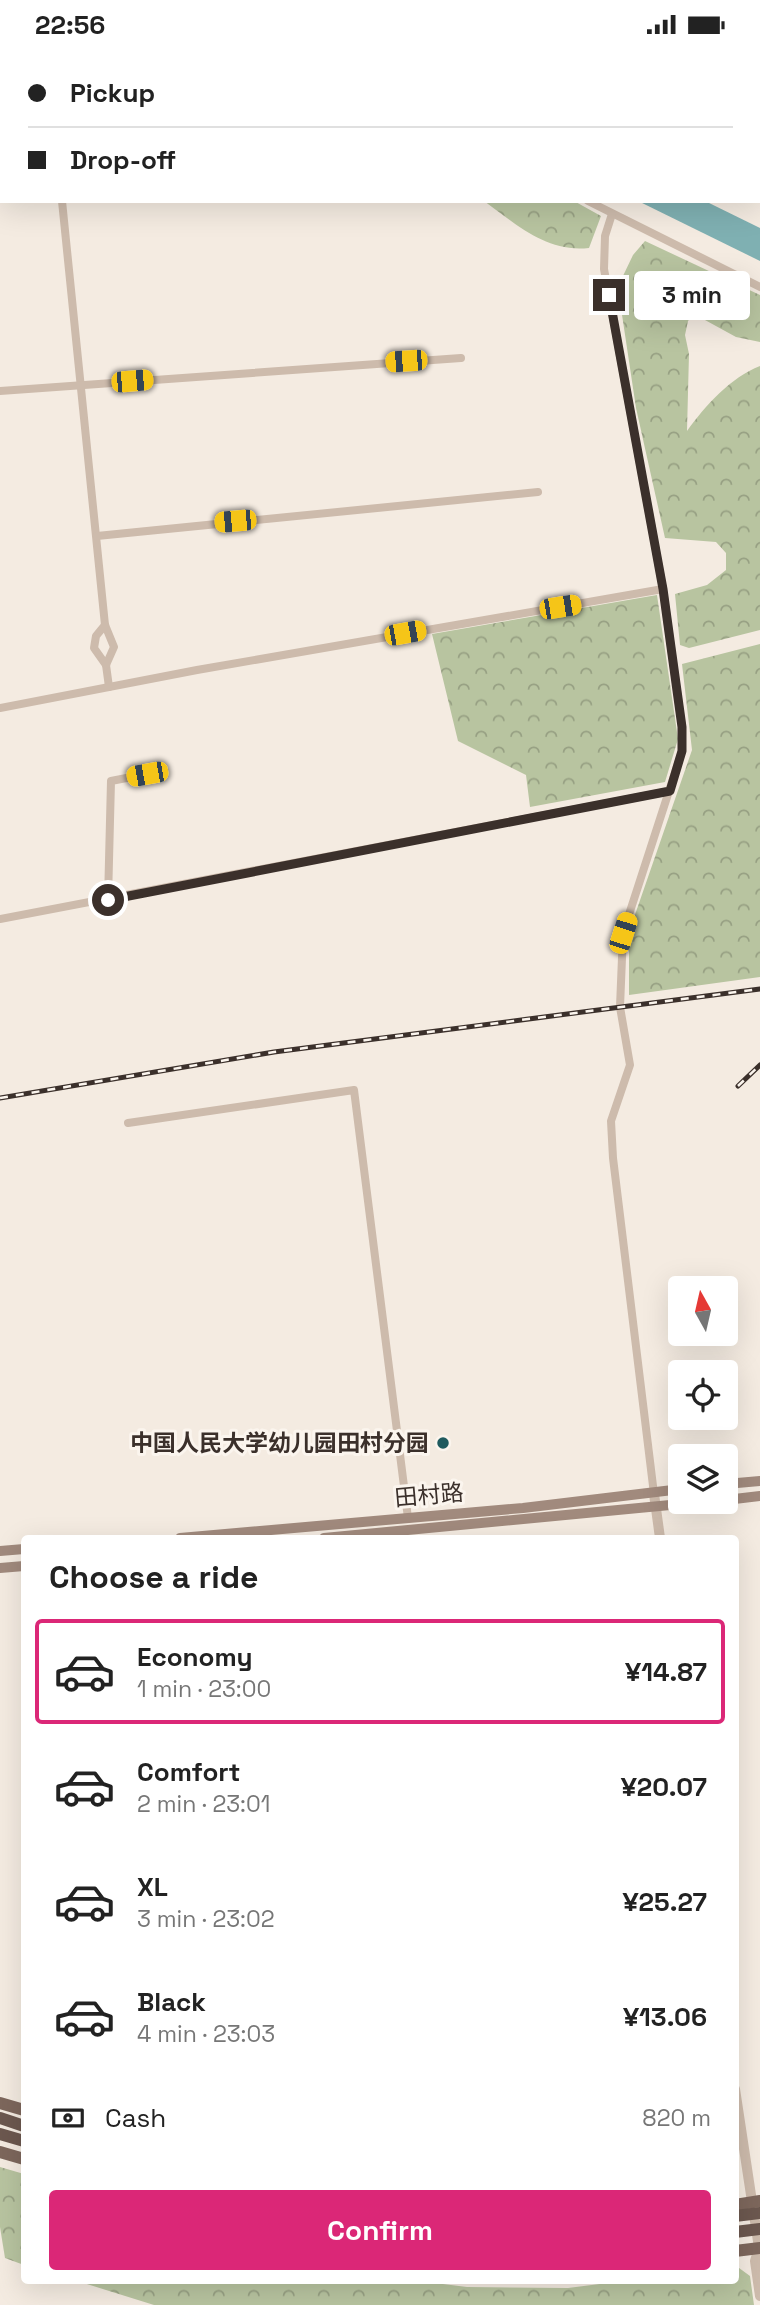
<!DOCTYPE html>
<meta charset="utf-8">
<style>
:root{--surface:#fff;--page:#f6f6f6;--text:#222;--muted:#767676;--line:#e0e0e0;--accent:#db2777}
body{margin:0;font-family:"Space Grotesk","Noto Sans SC",sans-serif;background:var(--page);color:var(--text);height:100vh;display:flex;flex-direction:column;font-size:26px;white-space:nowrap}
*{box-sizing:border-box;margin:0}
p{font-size:23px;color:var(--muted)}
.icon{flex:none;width:38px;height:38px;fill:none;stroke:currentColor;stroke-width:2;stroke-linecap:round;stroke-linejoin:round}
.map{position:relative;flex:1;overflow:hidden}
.sheet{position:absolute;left:21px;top:1486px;width:718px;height:749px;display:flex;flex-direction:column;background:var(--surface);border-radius:7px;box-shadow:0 7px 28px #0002}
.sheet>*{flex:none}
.banner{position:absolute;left:0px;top:0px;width:761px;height:154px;box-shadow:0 7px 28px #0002;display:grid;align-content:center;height:154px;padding:0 28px;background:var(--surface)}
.needle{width:46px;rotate:352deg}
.fabs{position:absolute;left:668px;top:1227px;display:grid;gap:14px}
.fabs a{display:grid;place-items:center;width:70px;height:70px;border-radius:7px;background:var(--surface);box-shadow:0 7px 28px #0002;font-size:35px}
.end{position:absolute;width:32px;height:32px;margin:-16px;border:9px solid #3b302b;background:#fff;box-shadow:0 0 0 4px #fff}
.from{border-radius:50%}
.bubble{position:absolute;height:49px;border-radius:7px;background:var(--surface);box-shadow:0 7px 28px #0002;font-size:23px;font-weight:600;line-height:49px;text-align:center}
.car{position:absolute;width:21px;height:42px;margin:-21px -10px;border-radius:9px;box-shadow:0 0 5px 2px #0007;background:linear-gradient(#f5c518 24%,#345 0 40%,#f5c518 0 76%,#345 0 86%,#f5c518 0)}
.banner b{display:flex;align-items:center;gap:24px;height:66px;font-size:26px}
.banner b+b{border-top:2px solid var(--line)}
.banner i{width:18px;height:18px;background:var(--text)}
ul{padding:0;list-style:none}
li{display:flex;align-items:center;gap:21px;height:105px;margin:0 14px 10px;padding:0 14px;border:4px solid transparent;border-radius:7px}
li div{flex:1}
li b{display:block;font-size:26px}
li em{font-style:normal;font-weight:600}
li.current{border-color:var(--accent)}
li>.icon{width:63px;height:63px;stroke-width:1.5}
h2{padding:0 28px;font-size:32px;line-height:84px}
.pay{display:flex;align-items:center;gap:18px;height:77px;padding:0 28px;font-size:26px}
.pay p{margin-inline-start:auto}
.cta{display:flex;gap:14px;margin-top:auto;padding:14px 28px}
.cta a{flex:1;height:80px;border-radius:7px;background:var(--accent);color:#fff;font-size:28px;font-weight:600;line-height:80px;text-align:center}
.status{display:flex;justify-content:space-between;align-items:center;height:49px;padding:0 35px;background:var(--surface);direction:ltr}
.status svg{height:19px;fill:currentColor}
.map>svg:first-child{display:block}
.forest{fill:url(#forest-crowns)}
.water{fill:#7fb0b2}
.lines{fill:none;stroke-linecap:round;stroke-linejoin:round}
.minor{stroke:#cdbbac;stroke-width:8}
.tertiary{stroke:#cdbbac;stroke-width:10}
.secondary{stroke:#a18a7d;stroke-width:10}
.primary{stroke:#7d675c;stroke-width:12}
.trunk{stroke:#6c584f;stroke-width:12}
.rail-casing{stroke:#3b302b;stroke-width:5}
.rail{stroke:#fbf5ee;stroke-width:2.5;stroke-dasharray:8;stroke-linecap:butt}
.trunk-bridge{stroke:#6c584f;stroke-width:12}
.route{stroke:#3b302b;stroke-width:9}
.poi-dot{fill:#1f5a5e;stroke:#fbf5ee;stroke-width:2.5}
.labels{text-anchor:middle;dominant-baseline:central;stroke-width:6;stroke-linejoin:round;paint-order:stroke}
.poi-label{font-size:23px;font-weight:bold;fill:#3b302b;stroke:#fbf5ee;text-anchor:end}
.street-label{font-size:23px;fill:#3b302b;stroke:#fbf5ee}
</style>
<div class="status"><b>22:56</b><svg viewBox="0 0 49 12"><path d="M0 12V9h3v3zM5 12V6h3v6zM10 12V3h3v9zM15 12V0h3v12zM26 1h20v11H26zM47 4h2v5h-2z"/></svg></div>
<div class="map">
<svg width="760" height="2256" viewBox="0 0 760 2256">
<defs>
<pattern id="forest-crowns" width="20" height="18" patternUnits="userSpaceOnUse" patternTransform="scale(1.75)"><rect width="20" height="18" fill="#b8c4a0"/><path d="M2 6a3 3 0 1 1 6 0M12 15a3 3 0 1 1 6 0" fill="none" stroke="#97a083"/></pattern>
</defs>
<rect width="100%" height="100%" fill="#f4ebe1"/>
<!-- forest -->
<g class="forest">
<path d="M510,0H760V129V2Z"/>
<path d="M484,152H574L601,167L589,199C547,204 517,176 484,152Z"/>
<path d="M645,192L760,246V293L736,288L694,265L688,272L685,286L689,305L687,382C705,357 731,328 760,317V581L689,599L680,596L675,545L707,536L726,521V504L716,493L665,489L636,359L621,259L622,229L633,206Z"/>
<path d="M657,546L678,690L665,733L530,758L526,726L458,692L432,585Z"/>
<path d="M760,595V928L629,946V883L692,701L682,615Z"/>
<path d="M0,2118L24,2125V2216L5,2209L0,2178Z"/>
<path d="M735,2216L750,2227L754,2256H154L74,2231H411L467,2238L568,2239L631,2231H735Z"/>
</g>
<!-- water -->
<path class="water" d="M638,152H705L760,179V212Z"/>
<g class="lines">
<!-- minor -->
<g class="minor">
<path d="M331,0L334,2"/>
<path d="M62,152L105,576L114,598L106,616L109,638"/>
<path d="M588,152L760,238"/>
<path d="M612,165L605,187L604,220L663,540L682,678V702L623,884L620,958L630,1016L611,1072L613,1109L654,1445"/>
<path d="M0,342L461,309"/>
<path d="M97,487L538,443"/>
<path d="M105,576L96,587L94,599L106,616"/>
<path d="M0,659L197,621L663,540"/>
<path d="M108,851L111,732L147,725"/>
<path d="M0,870L670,742"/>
<path d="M128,1074L354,1041L408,1469"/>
</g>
<!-- tertiary -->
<g class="tertiary">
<path d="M654,1445L660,1489"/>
<path d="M735,2040L759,2199L755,2212L760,2247"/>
</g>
<!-- secondary -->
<g class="secondary">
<path d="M726,1435L760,1432"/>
<path d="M726,1451L760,1447"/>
<path d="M180,1489L523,1459L681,1440"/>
<path d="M324,1489L712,1452"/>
<path d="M0,1502L24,1500"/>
<path d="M0,1519L24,1517"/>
</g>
<!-- primary -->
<g class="primary">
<path d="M0,2054L24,2061"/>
<path d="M0,2103L24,2110"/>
<path d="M735,2156L760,2152"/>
<path d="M735,2202L760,2199"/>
</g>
<!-- trunk -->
<g class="trunk">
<path d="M0,2069L24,2077"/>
<path d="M0,2085L24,2092"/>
</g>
<defs>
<g id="rail">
<path d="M738,1037L760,1016"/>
<path d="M0,1049L274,1003L760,940"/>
</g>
</defs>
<!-- rail casing -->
<use href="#rail" class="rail-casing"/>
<!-- rail -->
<use href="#rail" class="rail"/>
<!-- trunk-bridge -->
<g class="trunk-bridge">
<path d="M735,2167L760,2164"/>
<path d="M735,2183L760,2180"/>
</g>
</g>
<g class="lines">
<!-- route -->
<path class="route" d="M108,851L670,742L682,702V678L663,540L609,246"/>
</g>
<!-- markers -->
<circle class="poi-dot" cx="443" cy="1394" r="7"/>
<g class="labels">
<!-- poi labels -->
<g class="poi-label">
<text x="429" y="1394">中国人民大学幼儿园田村分园</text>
</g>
<!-- street labels -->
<g class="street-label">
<text transform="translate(429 1446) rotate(-5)">田村路</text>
</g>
</g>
</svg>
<div class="fabs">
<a><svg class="needle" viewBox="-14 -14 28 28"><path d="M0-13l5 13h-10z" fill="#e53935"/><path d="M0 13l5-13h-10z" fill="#767676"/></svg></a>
<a><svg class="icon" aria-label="locate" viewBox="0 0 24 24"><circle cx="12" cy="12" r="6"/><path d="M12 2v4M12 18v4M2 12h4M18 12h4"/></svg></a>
<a><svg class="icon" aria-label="layers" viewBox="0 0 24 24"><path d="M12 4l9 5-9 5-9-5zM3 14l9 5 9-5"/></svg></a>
</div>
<i class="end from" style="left:108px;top:851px"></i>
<i class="end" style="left:609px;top:246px"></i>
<div class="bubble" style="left:634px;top:222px;width:116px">3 min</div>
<i class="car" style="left:406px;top:312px;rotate:266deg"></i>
<i class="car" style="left:132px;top:332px;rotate:85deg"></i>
<i class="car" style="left:235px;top:472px;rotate:265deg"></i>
<i class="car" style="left:560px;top:558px;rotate:81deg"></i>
<i class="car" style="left:405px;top:584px;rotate:80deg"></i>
<i class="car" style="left:147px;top:725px;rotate:260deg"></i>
<i class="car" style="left:623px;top:884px;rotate:18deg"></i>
<div class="banner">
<b><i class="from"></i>Pickup</b>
<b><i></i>Drop-off</b>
</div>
<section class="sheet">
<h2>Choose a ride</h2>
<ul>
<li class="current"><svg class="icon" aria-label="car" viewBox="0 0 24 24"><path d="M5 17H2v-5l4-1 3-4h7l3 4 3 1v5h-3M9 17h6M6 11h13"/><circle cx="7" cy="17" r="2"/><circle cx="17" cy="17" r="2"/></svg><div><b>Economy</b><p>1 min · 23:00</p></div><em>¥14.87</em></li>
<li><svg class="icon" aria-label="car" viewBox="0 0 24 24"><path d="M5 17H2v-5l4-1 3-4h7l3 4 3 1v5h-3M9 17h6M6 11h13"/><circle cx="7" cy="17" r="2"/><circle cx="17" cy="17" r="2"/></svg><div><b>Comfort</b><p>2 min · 23:01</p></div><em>¥20.07</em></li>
<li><svg class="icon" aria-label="car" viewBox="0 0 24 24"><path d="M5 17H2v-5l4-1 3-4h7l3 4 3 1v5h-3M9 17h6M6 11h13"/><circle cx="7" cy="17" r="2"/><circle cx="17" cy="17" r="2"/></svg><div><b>XL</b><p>3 min · 23:02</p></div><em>¥25.27</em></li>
<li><svg class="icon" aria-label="car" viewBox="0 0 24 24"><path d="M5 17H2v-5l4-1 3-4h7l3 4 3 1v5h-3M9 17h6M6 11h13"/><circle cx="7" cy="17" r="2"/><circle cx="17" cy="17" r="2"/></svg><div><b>Black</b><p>4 min · 23:03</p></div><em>¥13.06</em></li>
</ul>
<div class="pay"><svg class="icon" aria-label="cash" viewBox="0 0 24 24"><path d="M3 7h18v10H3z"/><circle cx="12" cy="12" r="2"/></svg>Cash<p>820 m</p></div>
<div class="cta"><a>Confirm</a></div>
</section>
</div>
